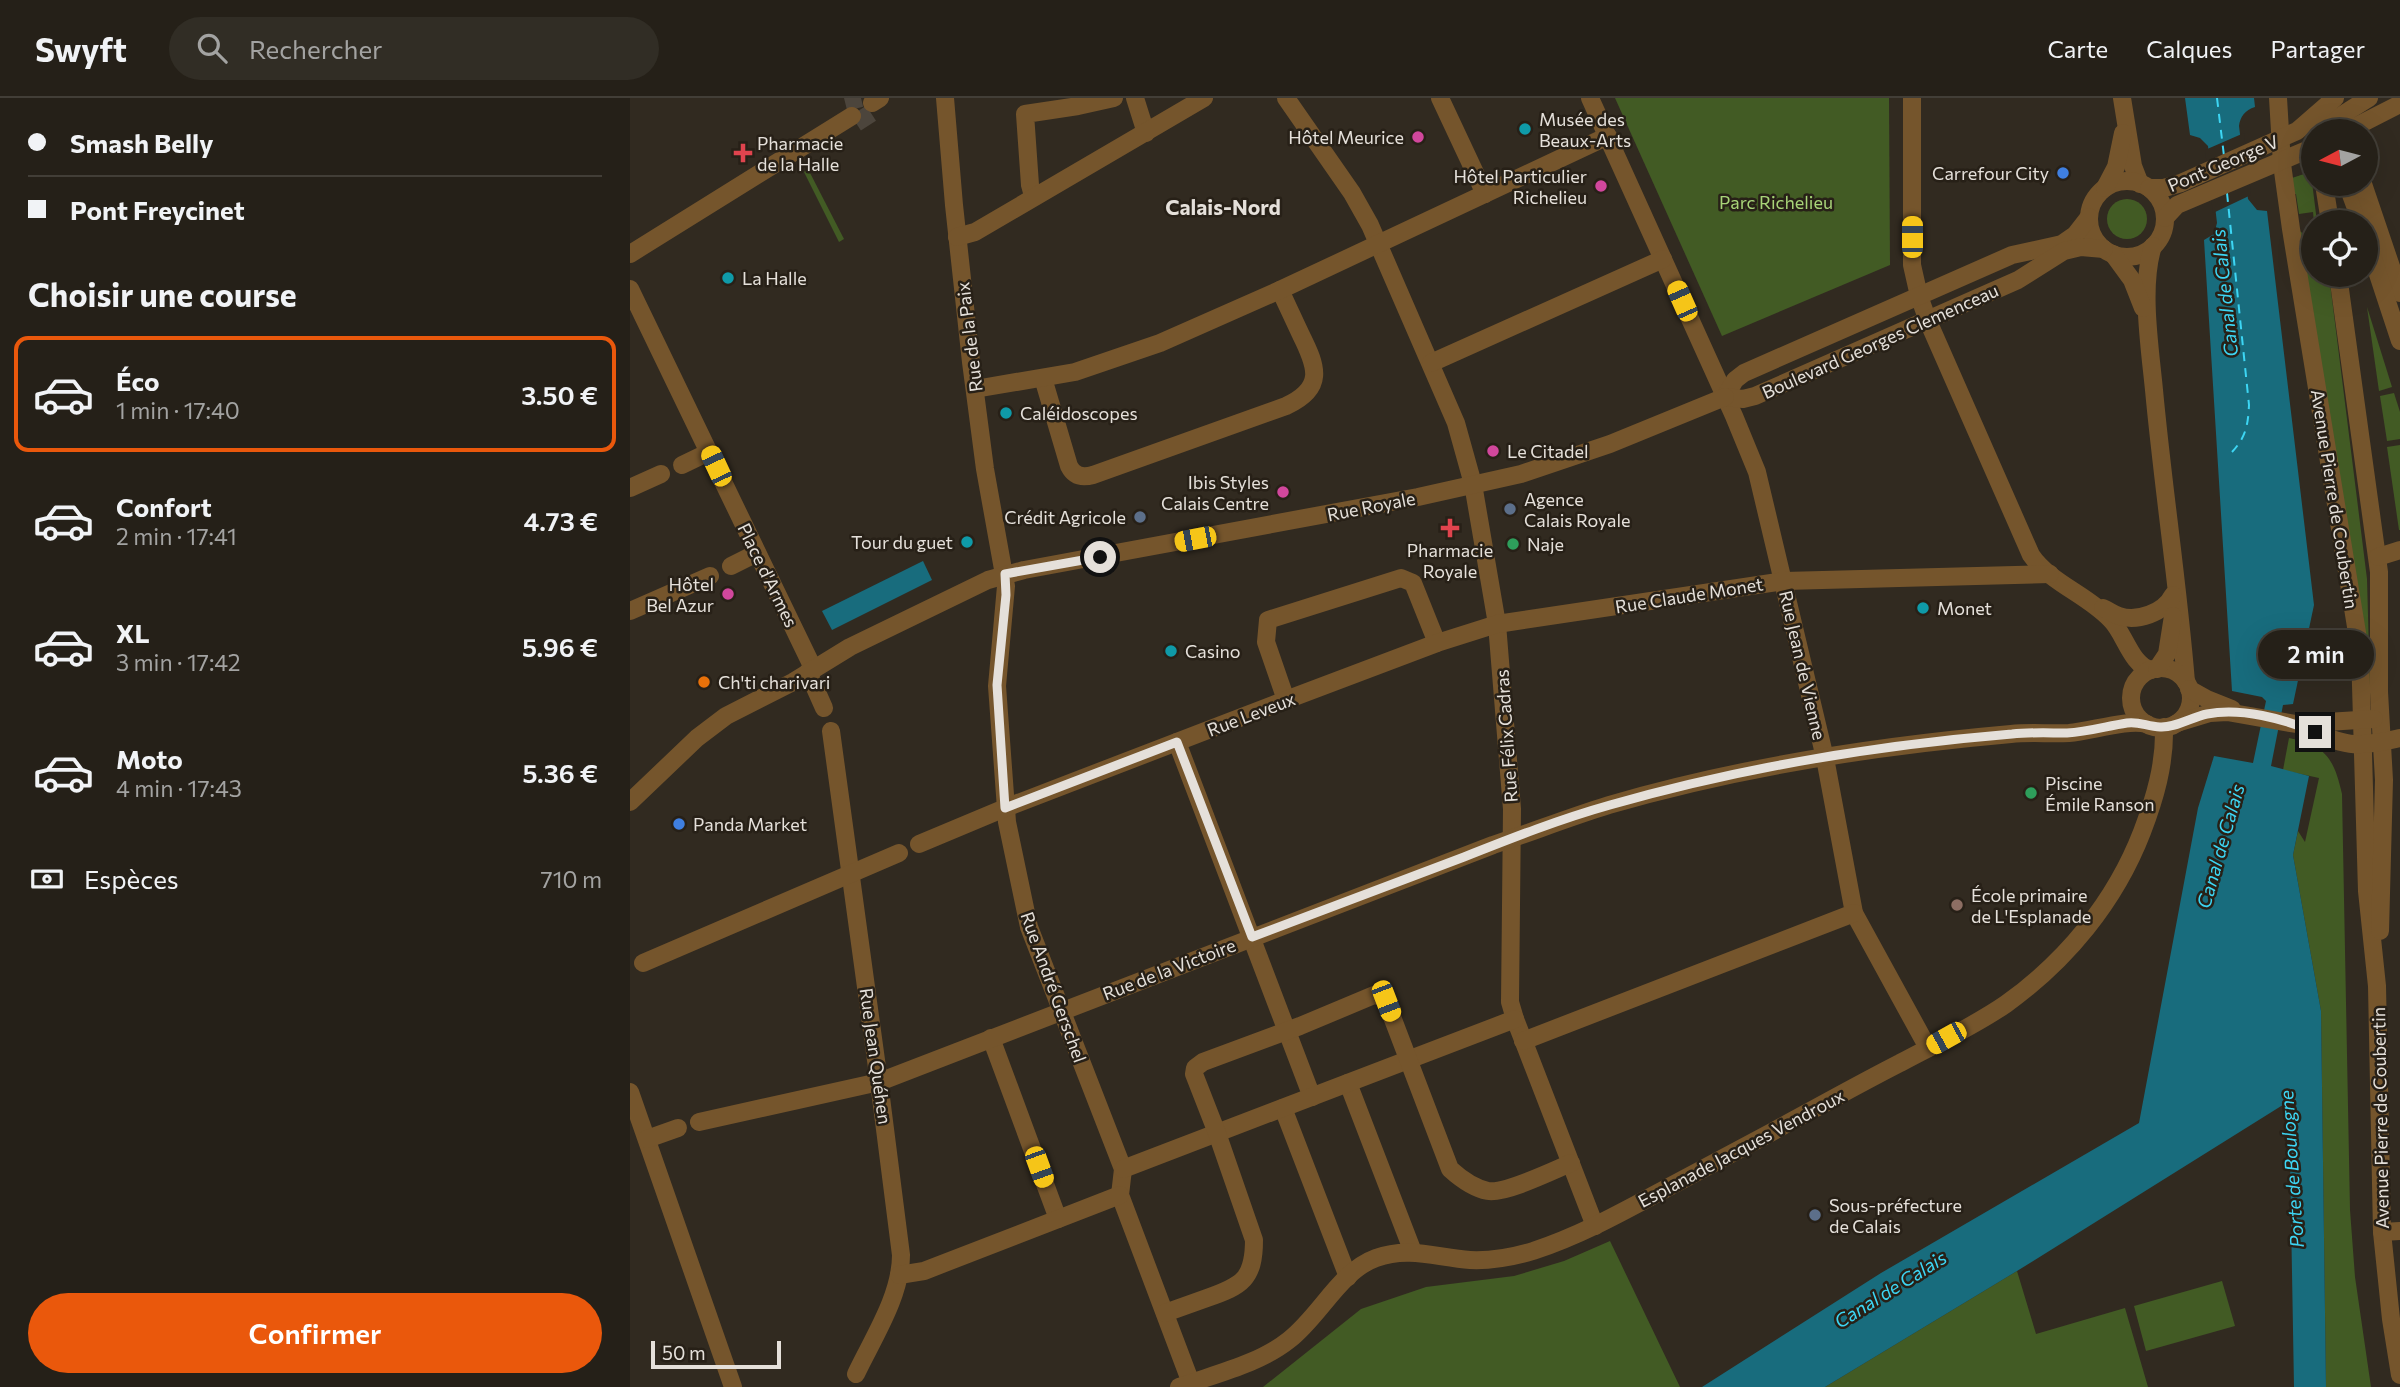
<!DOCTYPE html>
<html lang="fr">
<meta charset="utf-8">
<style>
:root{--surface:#252018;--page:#312d25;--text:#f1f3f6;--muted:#a3a3a2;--line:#423e37;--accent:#ea580c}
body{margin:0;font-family:Commissioner,sans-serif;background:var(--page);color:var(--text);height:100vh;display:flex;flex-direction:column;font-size:26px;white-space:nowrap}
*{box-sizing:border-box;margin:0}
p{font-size:23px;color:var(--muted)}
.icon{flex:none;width:38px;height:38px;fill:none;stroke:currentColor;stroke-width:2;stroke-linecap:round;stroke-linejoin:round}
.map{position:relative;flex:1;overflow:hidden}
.panel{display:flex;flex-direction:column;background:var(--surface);width:630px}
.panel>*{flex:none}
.top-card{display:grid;align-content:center;height:154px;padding:0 28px;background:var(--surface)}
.needle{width:46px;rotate:263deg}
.controls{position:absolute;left:1671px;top:21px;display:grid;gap:14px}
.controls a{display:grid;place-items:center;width:77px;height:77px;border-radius:50%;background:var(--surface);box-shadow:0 7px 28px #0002,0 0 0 2px var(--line);font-size:35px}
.scale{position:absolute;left:21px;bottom:18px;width:130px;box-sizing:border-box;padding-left:7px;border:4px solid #e5e0da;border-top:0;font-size:19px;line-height:24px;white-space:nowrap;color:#e5e0da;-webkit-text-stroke:5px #272017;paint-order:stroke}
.end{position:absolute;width:32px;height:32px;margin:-16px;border:9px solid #e5e0da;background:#111;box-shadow:0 0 0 4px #111}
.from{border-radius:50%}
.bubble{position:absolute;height:49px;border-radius:24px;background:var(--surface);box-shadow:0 7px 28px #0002,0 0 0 2px var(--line);font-size:23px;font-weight:600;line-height:49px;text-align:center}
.car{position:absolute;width:21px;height:42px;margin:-21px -10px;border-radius:9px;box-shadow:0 0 5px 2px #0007;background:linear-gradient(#f5c518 24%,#345 0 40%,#f5c518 0 76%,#345 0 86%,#f5c518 0)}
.top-card b{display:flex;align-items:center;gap:24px;height:66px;font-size:26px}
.top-card b+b{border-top:2px solid var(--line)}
.top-card i{width:18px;height:18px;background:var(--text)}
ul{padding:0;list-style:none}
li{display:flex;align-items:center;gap:21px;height:116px;margin:0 14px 10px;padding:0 14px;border:4px solid transparent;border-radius:14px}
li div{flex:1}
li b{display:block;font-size:26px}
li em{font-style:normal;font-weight:600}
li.on{border-color:var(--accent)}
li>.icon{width:63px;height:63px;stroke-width:1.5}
h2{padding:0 28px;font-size:32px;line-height:84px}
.pay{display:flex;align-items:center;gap:18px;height:77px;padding:0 28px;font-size:26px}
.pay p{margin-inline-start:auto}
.button{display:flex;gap:14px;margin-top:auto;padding:14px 28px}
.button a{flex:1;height:80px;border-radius:42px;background:var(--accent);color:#fff;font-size:28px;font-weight:600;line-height:80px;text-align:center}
header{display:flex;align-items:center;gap:42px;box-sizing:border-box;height:98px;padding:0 35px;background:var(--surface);border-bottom:2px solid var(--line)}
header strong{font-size:33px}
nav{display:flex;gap:38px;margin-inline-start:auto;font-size:24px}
.search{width:490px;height:63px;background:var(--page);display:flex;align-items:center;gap:18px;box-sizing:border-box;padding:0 24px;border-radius:38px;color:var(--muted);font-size:26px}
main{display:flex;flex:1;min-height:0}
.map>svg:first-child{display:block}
.green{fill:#425b24}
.water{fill:#186c7d}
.pier{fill:#312a20}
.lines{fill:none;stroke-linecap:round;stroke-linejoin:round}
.ferry{stroke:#3dd6f4;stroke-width:2;stroke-dasharray:9 7;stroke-linecap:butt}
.minor-tunnel{stroke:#4c453c;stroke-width:18;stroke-dasharray:18 9;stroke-linecap:butt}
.minor{stroke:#75552c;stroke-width:18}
.route{stroke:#e5e0da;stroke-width:9}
.culture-dot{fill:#0f9aa8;stroke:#272017;stroke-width:2.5}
.hotel-dot{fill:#d1479c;stroke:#272017;stroke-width:2.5}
.health-dot{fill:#e0444e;stroke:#272017;stroke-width:2.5}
.shop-dot{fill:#3f7fe0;stroke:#272017;stroke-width:2.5}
.service-dot{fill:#5c6f8a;stroke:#272017;stroke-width:2.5}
.leisure-dot{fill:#2e9e5b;stroke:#272017;stroke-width:2.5}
.food-dot{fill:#e8710a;stroke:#272017;stroke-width:2.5}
.education-dot{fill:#8d6e63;stroke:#272017;stroke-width:2.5}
.labels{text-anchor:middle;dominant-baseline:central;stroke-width:5;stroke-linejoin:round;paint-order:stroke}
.poi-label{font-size:18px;fill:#e5e0da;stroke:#272017;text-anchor:start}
.street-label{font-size:18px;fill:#e5e0da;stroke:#272017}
.park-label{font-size:18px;fill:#a8d478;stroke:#272017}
.water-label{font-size:19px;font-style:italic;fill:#3dd6f4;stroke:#272017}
.quarter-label{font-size:21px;font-weight:bold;fill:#e5e0da;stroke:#272017}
</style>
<header>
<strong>Swyft</strong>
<div class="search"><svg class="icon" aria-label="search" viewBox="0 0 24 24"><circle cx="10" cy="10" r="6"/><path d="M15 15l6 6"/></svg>Rechercher</div>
<nav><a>Carte</a><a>Calques</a><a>Partager</a></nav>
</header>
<main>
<section class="panel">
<div class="top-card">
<b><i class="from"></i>Smash Belly</b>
<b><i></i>Pont Freycinet</b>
</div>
<h2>Choisir une course</h2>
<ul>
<li class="on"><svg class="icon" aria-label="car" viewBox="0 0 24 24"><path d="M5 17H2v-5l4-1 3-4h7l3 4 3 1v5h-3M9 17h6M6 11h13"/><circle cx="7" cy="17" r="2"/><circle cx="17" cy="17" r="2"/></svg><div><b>Éco</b><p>1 min · 17:40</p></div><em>3.50 €</em></li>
<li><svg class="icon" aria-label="car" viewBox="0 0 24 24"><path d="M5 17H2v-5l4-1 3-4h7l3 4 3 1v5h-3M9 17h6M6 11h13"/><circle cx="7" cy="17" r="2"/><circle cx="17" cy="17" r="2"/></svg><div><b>Confort</b><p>2 min · 17:41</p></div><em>4.73 €</em></li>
<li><svg class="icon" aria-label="car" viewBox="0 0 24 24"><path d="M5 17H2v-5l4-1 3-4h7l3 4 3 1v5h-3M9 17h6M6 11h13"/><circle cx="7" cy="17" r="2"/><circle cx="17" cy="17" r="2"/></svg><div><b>XL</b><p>3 min · 17:42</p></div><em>5.96 €</em></li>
<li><svg class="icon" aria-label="car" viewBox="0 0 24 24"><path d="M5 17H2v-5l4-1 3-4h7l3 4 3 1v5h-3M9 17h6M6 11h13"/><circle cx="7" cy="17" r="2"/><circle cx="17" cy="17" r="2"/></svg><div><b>Moto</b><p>4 min · 17:43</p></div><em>5.36 €</em></li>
</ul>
<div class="pay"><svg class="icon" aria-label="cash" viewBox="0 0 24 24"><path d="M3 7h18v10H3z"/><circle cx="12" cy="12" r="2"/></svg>Espèces<p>710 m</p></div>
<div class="button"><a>Confirmer</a></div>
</section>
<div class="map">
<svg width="1770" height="1289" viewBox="0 0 1770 1289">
<rect width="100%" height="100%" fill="#312a20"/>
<!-- green -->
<g class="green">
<path d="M985,0H1259L1260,167L1092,238Z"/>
<path d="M178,71L214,141L209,144L174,74Z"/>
<path d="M1674,76H1681L1687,124H1684L1683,114L1669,116L1666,96H1661L1659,81Z"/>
<circle cx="1497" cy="121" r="20"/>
<path d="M1667,131L1683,143L1684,177H1699L1737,481L1740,589Z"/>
<path d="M1737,209L1762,289L1749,293Z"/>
<path d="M1764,295L1770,314V341L1757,343L1750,298Z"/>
<path d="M1770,347V432H1769L1757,349Z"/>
<path d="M1659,640C1696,647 1704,661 1712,696L1720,1112L1725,1179L1741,1289H1696L1691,913L1663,757L1668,733L1675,744L1689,680L1653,672Z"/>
<path d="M980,1143L1050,1289H633L731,1211L796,1189L884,1178L934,1163Z"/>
<path d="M1387,1173L1406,1236L1495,1210L1518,1289H1195Z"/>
<path d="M1592,1183L1605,1228L1516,1253L1504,1208Z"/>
</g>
<!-- water -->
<g class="water">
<path d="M1555,0H1624L1625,9C1615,12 1610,19 1609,28L1618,101L1627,112L1637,113L1684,507L1663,606L1653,607L1641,668L1679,678L1663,757L1691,913L1696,1289H1664L1659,1003L1387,1173L1195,1289H1072L1251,1175L1509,1025L1568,710L1584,658L1623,665L1636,603L1632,599L1602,593L1574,142L1584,136L1587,125L1578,48L1570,40L1560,37Z"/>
<path d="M293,463L302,482L202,532L192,513Z"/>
</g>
<!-- pier -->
<path class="pier" d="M1614,35L1621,97L1583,115L1575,52Z"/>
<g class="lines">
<!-- ferry -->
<g class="ferry">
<path d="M1587,0L1594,58"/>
<path d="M1597,95L1619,307C1618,327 1616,339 1602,354"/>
</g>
<!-- minor-tunnel -->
<g class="minor-tunnel">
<path d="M215,4L231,0"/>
<path d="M226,25L246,12"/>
</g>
<!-- minor -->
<g class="minor">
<path d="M315,0L324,107L341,264L355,371L376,488L367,588L377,724L399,829L493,1071L490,1097L561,1285"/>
<path d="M505,0L516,35"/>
<path d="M656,0L722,95L740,127L826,325L843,386L867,526L882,711L880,904L885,921L965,1128"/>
<path d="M810,0L855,96"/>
<path d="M960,0L1104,318L1127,374L1195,660L1224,815L1298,950"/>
<path d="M1282,0V167L1289,198L1298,223L1401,457C1420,485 1458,497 1481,522C1495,536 1501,567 1521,572"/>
<path d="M1492,0L1503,68L1510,86"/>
<path d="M1648,0L1652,66L1661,131L1730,553L1737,793L1747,888L1752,1134L1761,1221L1770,1277"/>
<path d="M242,5L250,0"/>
<path d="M1689,33L1693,29L1739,0"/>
<path d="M1717,33L1770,6"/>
<circle cx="1497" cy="121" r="38"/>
<path d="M1694,86L1700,124"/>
<path d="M1717,86L1731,124"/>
<path d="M1733,86L1770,195"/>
<path d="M1475,90L1486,69L1493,35"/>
<path d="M1519,90H1534L1551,85L1667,33L1705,0"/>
<path d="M403,98L400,87L395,16L448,8L484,0"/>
<path d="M1535,120L1547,107L1684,49"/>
<path d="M327,139L345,134L574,0"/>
<path d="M1736,140L1770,243"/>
<path d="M1523,148C1510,188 1520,250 1524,292C1533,389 1548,486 1556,584"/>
<path d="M0,156L222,18"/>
<path d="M1483,156L1502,182L1513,210"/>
<path d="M1708,177L1749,474V594L1754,682L1750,833"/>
<path d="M0,191L183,570"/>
<path d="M801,265L1033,161"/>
<path d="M413,280L439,368C444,378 452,380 463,377L656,308C695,290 687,269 671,237C664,222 657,207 650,192"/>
<path d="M345,291L445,274L530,245L650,192L978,38"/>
<path d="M1095,299L1105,282L1114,275L1382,157L1432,146L1445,137L1459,119"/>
<path d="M1095,299L1113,301L1125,298L1388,182L1434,153L1451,149L1474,151"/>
<path d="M52,367L79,354"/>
<path d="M0,390L31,376"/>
<path d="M1748,459L1770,452"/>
<path d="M101,468L127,455"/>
<path d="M1473,510C1478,512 1483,516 1489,518C1507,524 1534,515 1543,497"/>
<path d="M0,513L80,478"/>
<circle cx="1531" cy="600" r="30"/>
<path d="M1527,571L1537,556L1543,518"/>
<path d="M178,574L194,610"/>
<path d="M1559,591L1577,601L1602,611"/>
<path d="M656,602L636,544L638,522L771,480L783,485L807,545"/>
<path d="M1547,625L1580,615L1597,614L1666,626L1744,621"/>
<path d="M1673,629C1714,648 1725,651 1770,640"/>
<path d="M201,633L249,984L271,1157C271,1198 243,1240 226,1276"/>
<path d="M547,644L682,999"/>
<path d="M0,704L67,640L96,618L163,584L220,549L358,482L394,472L788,399L891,376L980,346L1095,299"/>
<path d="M289,746L375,710L656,602L807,545L867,526L1154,483L1420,476"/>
<path d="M13,865L269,755"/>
<path d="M361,940L428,1121"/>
<path d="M893,943L1224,815"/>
<path d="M718,985L783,1154"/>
<path d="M0,994L103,1289"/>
<path d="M653,1010L718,1179"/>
<path d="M69,1024L249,984L863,747C902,734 940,719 979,707C1109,669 1245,648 1381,636C1400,634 1420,636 1439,635C1462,633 1497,621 1517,626"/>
<path d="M17,1041L48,1030"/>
<path d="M493,1071L885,921"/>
<path d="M1752,1134L1770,1133"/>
<path d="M269,1177L294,1173L490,1097"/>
<path d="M535,1215C549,1210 563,1205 577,1200C612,1188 624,1181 624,1142L587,1035L564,976L565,970L573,964L670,928L744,897L751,898L756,903L820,1071C831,1081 843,1090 858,1093C875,1096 922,1073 941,1065"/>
<path d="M549,1289C585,1276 629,1266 659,1242C690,1218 710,1173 746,1160C779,1148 808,1160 840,1162C862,1163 883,1159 903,1153C946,1139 985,1118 1024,1097C1063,1076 1102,1055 1142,1034C1184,1011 1227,987 1270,965C1305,946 1343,929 1376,906C1436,863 1485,804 1512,734C1525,700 1535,666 1534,629"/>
</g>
</g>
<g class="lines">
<!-- route -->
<path class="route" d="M470,459L375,476L376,497L367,587L375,710L547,644L622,839C692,813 763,786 834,759C882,740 930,721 980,707C1110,670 1247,647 1382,636C1401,634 1419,635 1437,635C1458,634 1477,628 1497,625C1509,623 1518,629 1530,629C1545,630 1562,619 1577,616C1611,609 1654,621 1685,634"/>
</g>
<!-- markers -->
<g class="culture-dot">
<circle cx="895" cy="31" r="7"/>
<circle cx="98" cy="180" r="7"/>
<circle cx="376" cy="315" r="7"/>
<circle cx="337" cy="444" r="7"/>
<circle cx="1293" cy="510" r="7"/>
<circle cx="541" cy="553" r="7"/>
</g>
<g class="hotel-dot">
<circle cx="788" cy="39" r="7"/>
<circle cx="971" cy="88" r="7"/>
<circle cx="863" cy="353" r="7"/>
<circle cx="653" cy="394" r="7"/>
<circle cx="98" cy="496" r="7"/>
</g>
<g class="health-dot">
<path d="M109.5 44.5h7v7h7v7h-7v7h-7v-7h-7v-7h7z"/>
<path d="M816.5 419.5h7v7h7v7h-7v7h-7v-7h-7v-7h7z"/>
</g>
<g class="shop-dot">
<circle cx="1433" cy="75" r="7"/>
<circle cx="49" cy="726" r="7"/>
</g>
<g class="service-dot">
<circle cx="880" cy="411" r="7"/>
<circle cx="510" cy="419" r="7"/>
<circle cx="1185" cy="1117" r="7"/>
</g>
<g class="leisure-dot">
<circle cx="883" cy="446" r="7"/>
<circle cx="1401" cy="695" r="7"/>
</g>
<circle class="food-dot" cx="74" cy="584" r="7"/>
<circle class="education-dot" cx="1327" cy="807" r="7"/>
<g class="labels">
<!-- poi labels -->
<g class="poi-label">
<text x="909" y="21">Musée des<tspan x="909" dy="21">Beaux-Arts</tspan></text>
<text x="774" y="39" text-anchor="end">Hôtel Meurice</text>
<text x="127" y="45">Pharmacie<tspan x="127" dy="21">de la Halle</tspan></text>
<text x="1419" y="75" text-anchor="end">Carrefour City</text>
<text x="957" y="78" text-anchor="end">Hôtel Particulier<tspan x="957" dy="21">Richelieu</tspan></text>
<text x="112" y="180">La Halle</text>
<text x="390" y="315">Caléidoscopes</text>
<text x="877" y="353">Le Citadel</text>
<text x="639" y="384" text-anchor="end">Ibis Styles<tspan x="639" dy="21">Calais Centre</tspan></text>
<text x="894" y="401">Agence<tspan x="894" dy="21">Calais Royale</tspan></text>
<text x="496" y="419" text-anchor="end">Crédit Agricole</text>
<text x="323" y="444" text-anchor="end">Tour du guet</text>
<text x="897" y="446">Naje</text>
<text x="820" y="452" text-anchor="middle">Pharmacie<tspan x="820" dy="21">Royale</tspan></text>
<text x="84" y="486" text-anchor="end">Hôtel<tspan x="84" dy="21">Bel Azur</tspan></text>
<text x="1307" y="510">Monet</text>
<text x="555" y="553">Casino</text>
<text x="88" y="584">Ch'ti charivari</text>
<text x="1415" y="685">Piscine<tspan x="1415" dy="21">Émile Ranson</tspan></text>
<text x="63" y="726">Panda Market</text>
<text x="1341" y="797">École primaire<tspan x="1341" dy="21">de L'Esplanade</tspan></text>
<text x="1199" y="1107">Sous-préfecture<tspan x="1199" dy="21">de Calais</tspan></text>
</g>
<!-- street labels -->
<g class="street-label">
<text transform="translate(1593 65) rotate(-23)">Pont George V</text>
<text transform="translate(339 239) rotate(-97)">Rue de la Paix</text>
<text transform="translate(1250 243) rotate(-24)">Boulevard Georges Clemenceau</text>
<text transform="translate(1705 401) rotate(81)">Avenue Pierre de Coubertin</text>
<text transform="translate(741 408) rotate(-11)">Rue Royale</text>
<text transform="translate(138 477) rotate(64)">Place d'Armes</text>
<text transform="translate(1059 497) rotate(-9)">Rue Claude Monet</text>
<text transform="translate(1173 567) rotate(77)">Rue Jean de Vienne</text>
<text transform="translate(621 616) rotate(-21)">Rue Leveux</text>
<text transform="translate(876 638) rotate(-94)">Rue Félix Cadras</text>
<text transform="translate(539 871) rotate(-21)">Rue de la Victoire</text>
<text transform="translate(424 889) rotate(70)">Rue André Gerschel</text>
<text transform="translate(246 958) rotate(82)">Rue Jean Quéhen</text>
<text transform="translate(1750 1020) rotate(-91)">Avenue Pierre de Coubertin</text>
<text transform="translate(1111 1050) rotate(-28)">Esplanade Jacques Vendroux</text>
</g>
<!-- park labels -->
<g class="park-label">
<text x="1146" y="104">Parc Richelieu</text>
</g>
<!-- water labels -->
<g class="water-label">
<text transform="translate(1594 195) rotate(-96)">Canal de Calais</text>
<text transform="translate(1590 748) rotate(-74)">Canal de Calais</text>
<text transform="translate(1661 1071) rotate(-94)">Porte de Boulogne</text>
<text transform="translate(1260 1191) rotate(-32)">Canal de Calais</text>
</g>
<!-- quarter labels -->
<g class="quarter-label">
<text x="593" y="108">Calais-Nord</text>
</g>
</g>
</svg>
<div class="controls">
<a><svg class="needle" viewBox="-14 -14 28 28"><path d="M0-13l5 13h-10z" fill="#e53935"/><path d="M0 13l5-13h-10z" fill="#a3a3a2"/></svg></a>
<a><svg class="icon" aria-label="locate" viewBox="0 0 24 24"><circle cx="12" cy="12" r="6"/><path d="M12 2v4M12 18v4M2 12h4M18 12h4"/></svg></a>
</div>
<div class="scale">50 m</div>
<i class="end from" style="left:470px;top:459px"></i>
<i class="end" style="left:1685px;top:634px"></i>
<div class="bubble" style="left:1628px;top:532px;width:116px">2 min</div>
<i class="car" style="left:1282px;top:139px;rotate:0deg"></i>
<i class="car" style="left:1052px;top:203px;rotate:336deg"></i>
<i class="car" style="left:86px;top:368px;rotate:335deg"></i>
<i class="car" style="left:565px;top:441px;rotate:259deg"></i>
<i class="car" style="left:756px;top:903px;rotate:159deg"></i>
<i class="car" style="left:1316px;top:940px;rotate:241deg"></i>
<i class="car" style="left:409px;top:1069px;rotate:160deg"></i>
</div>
</main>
